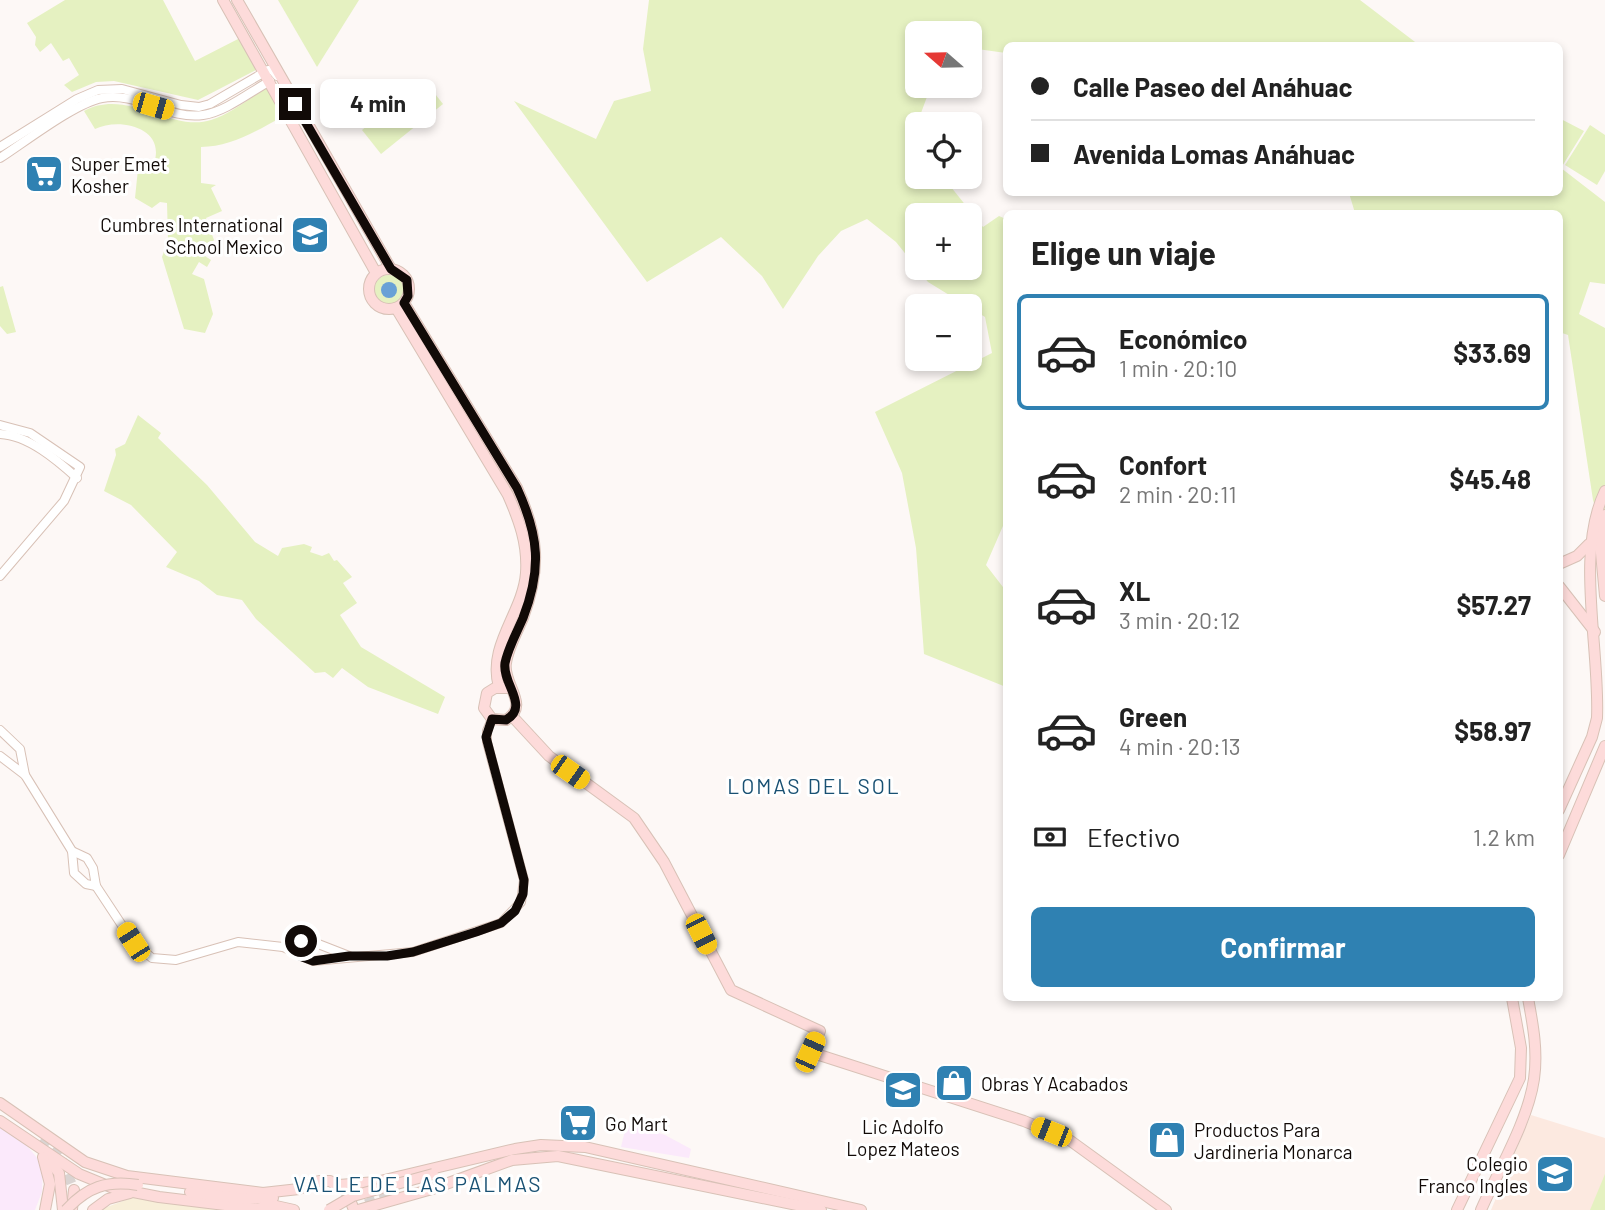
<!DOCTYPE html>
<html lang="es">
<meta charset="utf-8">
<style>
:root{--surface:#fff;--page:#f6f6f6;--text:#222;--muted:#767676;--line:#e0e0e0;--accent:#2f81b2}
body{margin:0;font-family:Barlow,sans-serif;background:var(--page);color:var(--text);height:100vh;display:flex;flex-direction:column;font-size:26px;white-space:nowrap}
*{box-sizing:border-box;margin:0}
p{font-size:23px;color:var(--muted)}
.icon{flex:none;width:38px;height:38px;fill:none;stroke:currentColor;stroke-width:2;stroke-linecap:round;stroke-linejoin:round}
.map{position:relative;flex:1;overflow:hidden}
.sheet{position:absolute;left:1003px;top:210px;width:560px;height:791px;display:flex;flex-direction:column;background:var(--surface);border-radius:10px;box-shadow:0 4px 10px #0003}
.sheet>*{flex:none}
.top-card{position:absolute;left:1003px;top:42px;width:560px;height:154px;border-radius:10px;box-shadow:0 4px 10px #0003;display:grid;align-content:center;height:154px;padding:0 28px;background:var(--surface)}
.needle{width:46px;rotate:290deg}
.controls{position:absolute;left:905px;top:21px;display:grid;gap:14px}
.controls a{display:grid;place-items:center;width:77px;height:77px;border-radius:10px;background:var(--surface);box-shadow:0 4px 10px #0003;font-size:35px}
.end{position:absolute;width:32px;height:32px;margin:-16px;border:9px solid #110a07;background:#fff;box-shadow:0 0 0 4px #fff}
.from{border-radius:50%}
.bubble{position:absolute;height:49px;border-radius:10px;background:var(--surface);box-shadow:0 4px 10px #0003;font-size:23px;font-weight:700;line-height:49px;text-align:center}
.car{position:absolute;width:21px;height:42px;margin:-21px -10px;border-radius:9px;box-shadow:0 0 5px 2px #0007;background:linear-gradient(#f5c518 24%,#345 0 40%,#f5c518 0 76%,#345 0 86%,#f5c518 0)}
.top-card b{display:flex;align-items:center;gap:24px;height:66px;font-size:26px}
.top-card b+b{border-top:2px solid var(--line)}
.top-card i{width:18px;height:18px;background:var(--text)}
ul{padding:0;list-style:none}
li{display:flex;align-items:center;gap:21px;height:116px;margin:0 14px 10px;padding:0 14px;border:4px solid transparent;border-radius:10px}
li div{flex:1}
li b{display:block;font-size:26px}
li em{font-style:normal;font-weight:700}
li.on{border-color:var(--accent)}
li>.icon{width:63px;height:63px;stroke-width:1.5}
h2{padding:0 28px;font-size:32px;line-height:84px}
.pay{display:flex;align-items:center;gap:18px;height:77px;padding:0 28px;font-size:26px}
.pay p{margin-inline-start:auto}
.button{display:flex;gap:14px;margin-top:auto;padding:14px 28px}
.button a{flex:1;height:80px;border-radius:10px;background:var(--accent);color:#fff;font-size:28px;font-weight:700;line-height:80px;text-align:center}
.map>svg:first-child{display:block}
.commercial{fill:#fbe9fb}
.built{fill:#fce9e0}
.medical{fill:#f8efd9}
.green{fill:#e5f1c1;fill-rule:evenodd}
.water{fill:#69a1d6}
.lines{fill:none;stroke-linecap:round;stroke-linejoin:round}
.secondary-tunnel{stroke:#dad4d2;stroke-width:10;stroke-dasharray:10 5;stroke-linecap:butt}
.tertiary-casing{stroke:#d8c1b6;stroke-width:10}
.secondary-casing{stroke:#d8c1b6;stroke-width:12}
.tertiary{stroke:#fff;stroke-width:8}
.secondary{stroke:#fddbda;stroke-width:10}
.secondary-bridge-casing{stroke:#d8c1b6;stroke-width:12;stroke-linecap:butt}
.secondary-bridge{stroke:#fddbda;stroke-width:10}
.route{stroke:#110a07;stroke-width:9}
.labels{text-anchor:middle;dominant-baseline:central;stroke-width:6;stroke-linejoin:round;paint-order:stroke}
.poi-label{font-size:19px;fill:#110a07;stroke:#fff;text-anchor:start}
.neighbourhood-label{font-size:21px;letter-spacing:2px;fill:#195173;stroke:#fff}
</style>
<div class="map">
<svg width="1605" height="1210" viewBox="0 0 1605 1210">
<rect width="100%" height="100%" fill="#fdf8f6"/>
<!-- commercial -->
<g class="commercial">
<path d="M634,1125L665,1135L691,1149L689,1158L621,1147L626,1126Z"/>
<path d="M0,1126L23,1141L43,1165L42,1192L35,1210H0Z"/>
</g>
<!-- built -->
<path class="built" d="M1531,1115L1605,1138V1210H1491Z"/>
<!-- medical -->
<path class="medical" d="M131,1198H144L243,1210H99Z"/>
<!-- green -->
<g class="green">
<path d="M65,0H163L195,61L240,38L258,69L198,100L114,81L96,82L72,92L64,85L79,75L69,58L63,61L51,43L40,52L35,45L36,37L27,23Z"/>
<path d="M278,0H359L317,67Z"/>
<path d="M649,0H1360L1419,45L1006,46V53L970,48V33H917V86H931L921,113L923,124H917V177H943L983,227L999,216L1006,219V519L986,565L1006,591V687L924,654L916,548L902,473L875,412L992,353L985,317L928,282L896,242L867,219L841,231L818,256L783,309L762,276L721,237L647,282L514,101L596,139L614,101L651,91L643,49ZM917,215H970V268H917Z"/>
<path d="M424,80L443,104L381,154L362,130Z"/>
<path d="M267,87L284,116C258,130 231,147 201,147V183L216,185L211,188L222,211L206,218L214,240L202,254L211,260L207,267L199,262L192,274L204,279L213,314L205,333L184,329L162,257L168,240L167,203L160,202L152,208L135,198L138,169L154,163C166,128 120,117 95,129L84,111C127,87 172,133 211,120C230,114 250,98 267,87Z"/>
<path d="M1559,118L1584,131L1561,168L1605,202V284L1590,282L1579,314L1605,328V538L1593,500L1568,335L1559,332V214H1431L1430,210L1411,213H1355L1349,193L1559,192Z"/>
<path d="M1590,125L1605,135V171L1597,185L1565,165Z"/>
<circle cx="389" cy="290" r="15"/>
<path d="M3,286L16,332L7,334L0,326V287Z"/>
<path d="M138,415L161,433L158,438L207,485L255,542L278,556L282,548L304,544L312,547L310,552L322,556L329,553L334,561L337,560L352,577L343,583L357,603L340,615L361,647L445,697L438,714L368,687L342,668L333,678L325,672L315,673L256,619L242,600L217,595L199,581L166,567L177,552L131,505L104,491L116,455L115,449L125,444Z"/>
<path d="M1605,1174V1210H1590Z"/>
</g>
<!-- water -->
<circle class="water" cx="389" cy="290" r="8"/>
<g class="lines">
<!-- secondary-tunnel -->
<g class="secondary-tunnel">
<path d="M41,1139L61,1158L74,1190"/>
<path d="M366,1204L390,1194"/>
</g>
<defs>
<g id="tertiary">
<path d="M0,147L77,99L98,90L122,89L181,105L199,107L210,104L268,70H272L277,76"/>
<path d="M0,158C25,142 75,103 102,98C136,91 168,120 203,115C225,112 250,92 270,81"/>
<path d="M0,425L30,433L80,467L64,501L0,576"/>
<path d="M0,434C28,435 57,460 77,478"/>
<path d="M0,730L20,749L25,775"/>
<path d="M0,756L25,775L72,851L74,873L86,884L96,886"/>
<path d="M72,851L87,858L93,868L96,886L133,942L152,958L176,960L238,942L283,947L308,940L349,956"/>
<path d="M283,947L313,961L413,952L501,923L521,902L524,880L487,742V731L492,719"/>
</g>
<g id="secondary">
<path d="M223,0L376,273"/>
<path d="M237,0L391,269"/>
<circle cx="389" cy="289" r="20"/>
<path d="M404,303L517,488C539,536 541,569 523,618C517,632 508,648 506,663C502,684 531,705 506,720L492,719L484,708L487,693L495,688H510"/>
<path d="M396,308L508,495C519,520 528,544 526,573C523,613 487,645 499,687"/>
<path d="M1605,515L1600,542L1605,596"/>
<path d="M1559,564L1577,556L1589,544"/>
<path d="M1559,586L1595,632"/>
<path d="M512,716L549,756L634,818L664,862L731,990L820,1031L810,1052L1024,1121L1068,1139L1166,1210"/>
<path d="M1559,810L1592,737L1597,718C1600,648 1575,553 1605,491"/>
<path d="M1559,855L1605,746"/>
<path d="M0,1103L85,1162L127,1176L263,1193L299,1189L319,1181H330L347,1192L354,1210"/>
<path d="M0,1121L79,1174L113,1188L159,1197L266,1210"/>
<path d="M46,1156L59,1173L63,1210"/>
<path d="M43,1157L50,1184L45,1210"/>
<path d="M339,1185L376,1182L515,1149L541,1145L585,1147L861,1210"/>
<path d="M190,1192L245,1199L273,1198"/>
<path d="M261,1208L276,1206L294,1210"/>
<path d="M72,1209L74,1190"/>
<path d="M93,1210L108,1199L130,1193"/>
<path d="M358,1210L432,1189L512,1160L558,1156L821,1210"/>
<path d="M1457,1210L1520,1078L1521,1048L1512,998"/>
<path d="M1481,1210C1498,1171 1528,1121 1534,1079C1538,1051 1533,1025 1528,998"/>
</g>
</defs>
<!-- tertiary casing -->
<use href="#tertiary" class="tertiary-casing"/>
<!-- secondary casing -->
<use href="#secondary" class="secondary-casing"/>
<!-- tertiary -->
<use href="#tertiary" class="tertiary"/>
<!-- secondary -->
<use href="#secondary" class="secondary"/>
<defs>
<g id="secondary-bridge">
<path d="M66,1210C87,1187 107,1180 138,1185"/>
<path d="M329,1210L353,1196L433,1174"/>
</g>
</defs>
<!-- secondary-bridge casing -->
<use href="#secondary-bridge" class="secondary-bridge-casing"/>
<!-- secondary-bridge -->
<use href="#secondary-bridge" class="secondary-bridge"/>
</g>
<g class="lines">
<!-- route -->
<path class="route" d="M295,104L391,269L407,280L408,296L404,303L517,488C539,536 542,569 523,618C517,632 508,648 505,663C502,684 530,706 506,720L492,719L486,737L524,880L523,894L515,911L501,923L476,932L413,952L387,956H349L313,961L297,955L295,947L301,941"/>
</g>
<!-- icons -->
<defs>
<symbol id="supermarket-square" viewBox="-11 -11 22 22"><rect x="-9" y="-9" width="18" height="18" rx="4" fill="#2f81b2" stroke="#fff"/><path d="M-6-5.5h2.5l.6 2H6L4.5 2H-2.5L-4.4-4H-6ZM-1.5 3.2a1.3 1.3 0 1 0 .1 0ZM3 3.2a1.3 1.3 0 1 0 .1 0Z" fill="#fff"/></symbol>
<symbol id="school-square" viewBox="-11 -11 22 22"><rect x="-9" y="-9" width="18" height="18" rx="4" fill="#2f81b2" stroke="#fff"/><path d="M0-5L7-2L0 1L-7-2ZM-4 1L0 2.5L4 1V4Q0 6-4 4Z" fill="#fff"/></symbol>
<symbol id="shop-square" viewBox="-11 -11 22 22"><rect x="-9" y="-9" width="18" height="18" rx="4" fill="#2f81b2" stroke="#fff"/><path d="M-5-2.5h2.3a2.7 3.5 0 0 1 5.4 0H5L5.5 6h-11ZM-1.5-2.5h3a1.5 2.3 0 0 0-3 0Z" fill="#fff"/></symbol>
</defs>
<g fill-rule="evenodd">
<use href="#supermarket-square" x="22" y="152" width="44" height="44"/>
<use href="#school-square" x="288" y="213" width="44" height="44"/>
<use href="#shop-square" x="932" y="1061" width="44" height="44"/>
<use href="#school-square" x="881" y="1068" width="44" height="44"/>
<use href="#supermarket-square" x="556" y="1101" width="44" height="44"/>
<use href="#shop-square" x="1145" y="1118" width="44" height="44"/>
<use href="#school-square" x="1533" y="1152" width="44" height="44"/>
</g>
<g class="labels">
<!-- poi labels -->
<g class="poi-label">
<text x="71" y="163">Super Emet<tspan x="71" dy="22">Kosher</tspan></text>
<text x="283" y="224" text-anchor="end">Cumbres International<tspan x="283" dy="22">School Mexico</tspan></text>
<text x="981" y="1083">Obras Y Acabados</text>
<text x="605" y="1123">Go Mart</text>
<text x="903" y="1126" text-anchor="middle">Lic Adolfo<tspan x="903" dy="22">Lopez Mateos</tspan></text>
<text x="1194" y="1129">Productos Para<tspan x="1194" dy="22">Jardineria Monarca</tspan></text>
<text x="1528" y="1163" text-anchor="end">Colegio<tspan x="1528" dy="22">Franco Ingles</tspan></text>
</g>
<!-- neighbourhood labels -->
<g class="neighbourhood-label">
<text x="814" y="785">LOMAS DEL SOL</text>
<text x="418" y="1183">VALLE DE LAS PALMAS</text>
</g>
</g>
</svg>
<div class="controls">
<a><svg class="needle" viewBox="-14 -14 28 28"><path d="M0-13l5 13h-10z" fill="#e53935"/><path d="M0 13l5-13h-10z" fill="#767676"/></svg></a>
<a><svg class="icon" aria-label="locate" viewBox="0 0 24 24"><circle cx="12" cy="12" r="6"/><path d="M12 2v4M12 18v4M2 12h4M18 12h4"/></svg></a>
<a>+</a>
<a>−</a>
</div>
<i class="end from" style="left:301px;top:941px"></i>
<i class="end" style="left:295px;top:104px"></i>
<div class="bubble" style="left:320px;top:79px;width:116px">4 min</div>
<i class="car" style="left:153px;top:106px;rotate:106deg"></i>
<i class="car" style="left:570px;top:772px;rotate:125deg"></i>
<i class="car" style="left:701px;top:934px;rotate:153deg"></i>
<i class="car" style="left:133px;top:942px;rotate:327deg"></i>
<i class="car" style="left:810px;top:1052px;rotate:24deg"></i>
<i class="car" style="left:1051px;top:1132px;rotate:292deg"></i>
<div class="top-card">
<b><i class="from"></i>Calle Paseo del Anáhuac</b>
<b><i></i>Avenida Lomas Anáhuac</b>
</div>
<section class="sheet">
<h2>Elige un viaje</h2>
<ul>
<li class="on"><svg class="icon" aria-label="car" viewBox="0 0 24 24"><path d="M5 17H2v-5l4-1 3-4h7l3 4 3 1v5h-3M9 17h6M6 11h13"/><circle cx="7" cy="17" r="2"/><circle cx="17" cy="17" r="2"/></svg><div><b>Económico</b><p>1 min · 20:10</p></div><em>$33.69</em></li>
<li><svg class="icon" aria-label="car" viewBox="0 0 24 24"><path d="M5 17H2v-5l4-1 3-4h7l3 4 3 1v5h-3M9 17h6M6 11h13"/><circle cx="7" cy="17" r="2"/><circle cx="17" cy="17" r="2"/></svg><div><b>Confort</b><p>2 min · 20:11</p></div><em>$45.48</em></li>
<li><svg class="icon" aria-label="car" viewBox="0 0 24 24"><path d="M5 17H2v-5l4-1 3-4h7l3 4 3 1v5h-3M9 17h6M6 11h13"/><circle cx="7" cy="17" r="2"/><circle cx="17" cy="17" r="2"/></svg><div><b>XL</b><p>3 min · 20:12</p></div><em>$57.27</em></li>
<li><svg class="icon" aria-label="car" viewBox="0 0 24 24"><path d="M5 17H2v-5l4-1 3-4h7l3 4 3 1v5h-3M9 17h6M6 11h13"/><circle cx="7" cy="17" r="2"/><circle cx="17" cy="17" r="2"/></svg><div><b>Green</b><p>4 min · 20:13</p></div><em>$58.97</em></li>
</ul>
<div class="pay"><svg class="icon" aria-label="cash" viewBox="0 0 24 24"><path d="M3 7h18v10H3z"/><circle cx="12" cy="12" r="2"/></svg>Efectivo<p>1.2 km</p></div>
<div class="button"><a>Confirmar</a></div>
</section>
</div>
